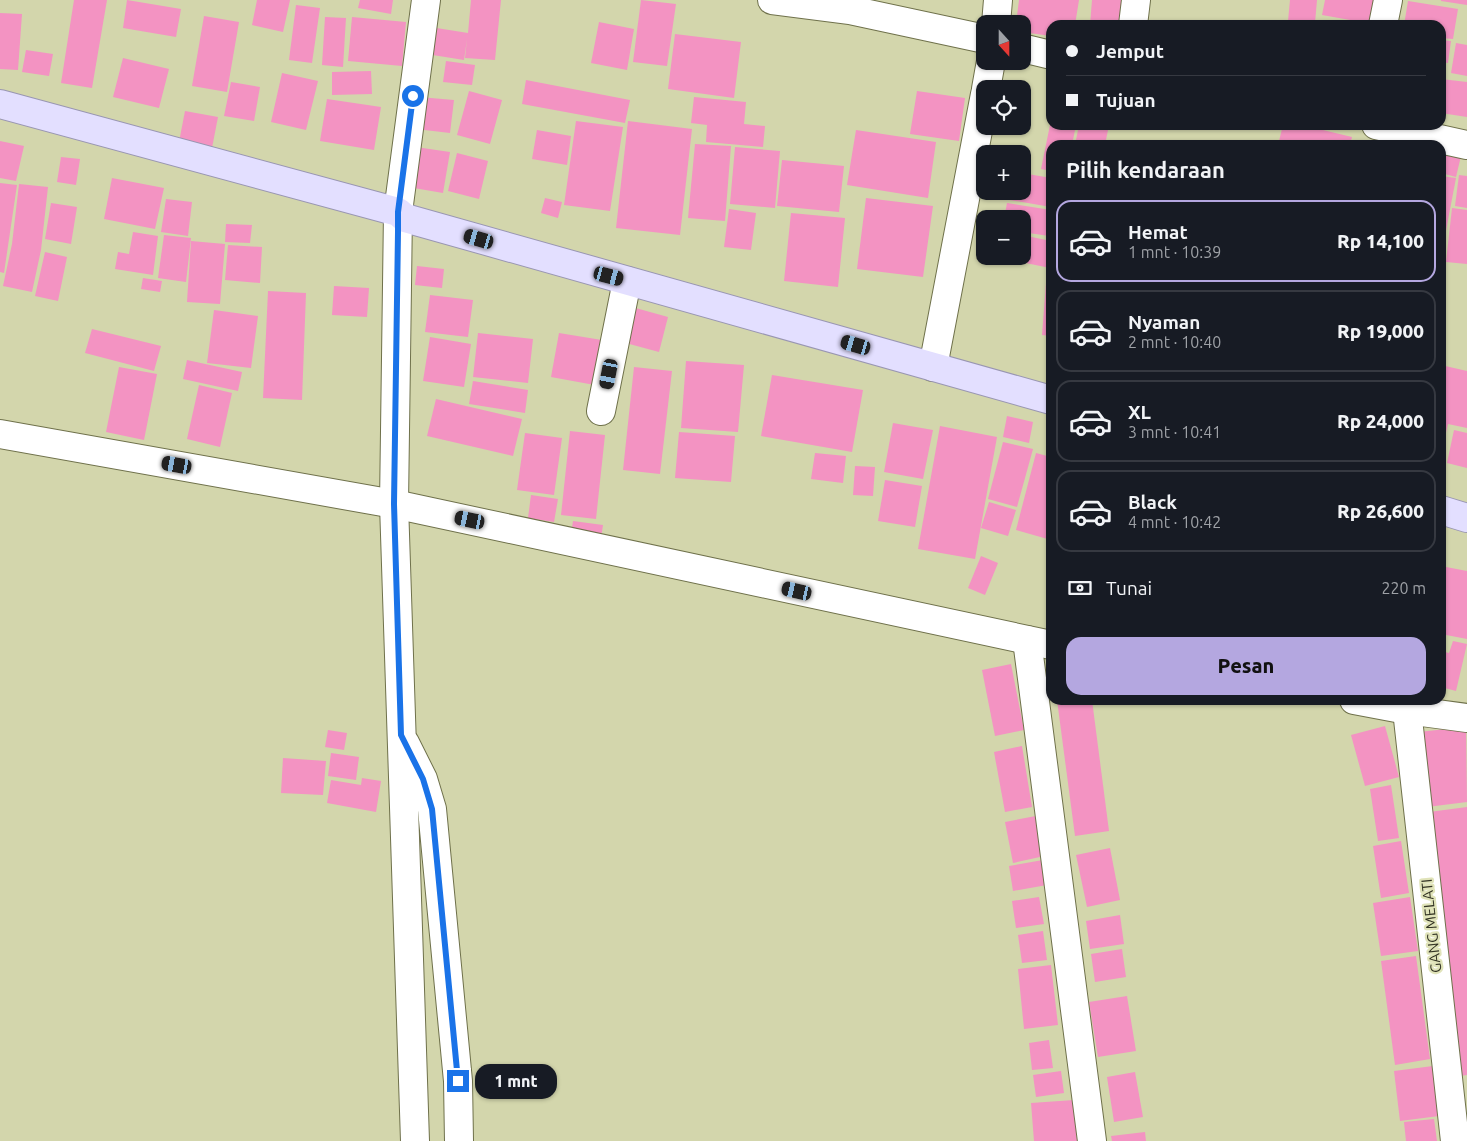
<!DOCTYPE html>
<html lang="id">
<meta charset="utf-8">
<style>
:root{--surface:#171b24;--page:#20242c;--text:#f1f3f6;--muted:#9ea1a6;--line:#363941;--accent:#b4a7e0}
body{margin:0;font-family:Ubuntu,sans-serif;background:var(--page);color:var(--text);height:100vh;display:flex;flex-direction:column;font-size:19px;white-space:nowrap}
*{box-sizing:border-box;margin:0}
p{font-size:16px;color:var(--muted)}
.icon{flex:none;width:28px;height:28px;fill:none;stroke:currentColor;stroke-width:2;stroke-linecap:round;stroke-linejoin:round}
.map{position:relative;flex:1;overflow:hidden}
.side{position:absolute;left:1046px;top:140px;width:400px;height:565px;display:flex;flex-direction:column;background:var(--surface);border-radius:15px;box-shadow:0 1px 4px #0004}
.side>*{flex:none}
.top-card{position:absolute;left:1046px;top:20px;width:400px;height:110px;border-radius:15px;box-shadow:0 1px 4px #0004;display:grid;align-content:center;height:110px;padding:0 20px;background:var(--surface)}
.needle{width:32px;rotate:159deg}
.buttons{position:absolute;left:976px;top:15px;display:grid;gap:10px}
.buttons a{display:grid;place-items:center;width:55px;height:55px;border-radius:10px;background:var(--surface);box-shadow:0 1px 4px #0004;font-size:25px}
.end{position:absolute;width:22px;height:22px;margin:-11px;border:6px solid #1a73e8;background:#fff;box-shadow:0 0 0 2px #fff}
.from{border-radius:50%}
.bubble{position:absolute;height:35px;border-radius:15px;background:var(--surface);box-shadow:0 1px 4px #0004;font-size:16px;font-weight:800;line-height:35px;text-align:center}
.car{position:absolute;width:15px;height:30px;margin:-15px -8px;border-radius:6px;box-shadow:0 0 4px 1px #0007;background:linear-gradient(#222 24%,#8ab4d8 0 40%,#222 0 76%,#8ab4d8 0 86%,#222 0)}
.top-card b{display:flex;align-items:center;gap:18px;height:48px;font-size:19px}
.top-card b+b{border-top:1px solid var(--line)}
.top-card i{width:12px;height:12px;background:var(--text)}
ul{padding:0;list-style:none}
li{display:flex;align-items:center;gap:15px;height:82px;margin:0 10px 8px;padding:0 10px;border:2px solid var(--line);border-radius:15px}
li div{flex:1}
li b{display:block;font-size:19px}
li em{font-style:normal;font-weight:800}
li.active{border-color:var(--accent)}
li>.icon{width:45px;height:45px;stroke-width:1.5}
h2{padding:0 20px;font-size:22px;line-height:60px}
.pay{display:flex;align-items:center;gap:12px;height:55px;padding:0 20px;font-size:19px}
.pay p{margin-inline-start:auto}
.cta{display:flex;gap:10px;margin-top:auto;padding:10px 20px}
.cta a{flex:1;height:58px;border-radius:15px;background:var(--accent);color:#111;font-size:20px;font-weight:800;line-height:58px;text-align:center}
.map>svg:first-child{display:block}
.building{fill:#f393c2}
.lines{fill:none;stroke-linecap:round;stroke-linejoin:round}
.minor-casing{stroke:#6f714b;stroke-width:30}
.major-casing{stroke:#9996b2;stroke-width:30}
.minor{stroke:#fff;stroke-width:28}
.major{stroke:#e3dfff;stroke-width:28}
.route{stroke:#1a73e8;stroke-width:6}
.labels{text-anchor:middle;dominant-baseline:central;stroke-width:4.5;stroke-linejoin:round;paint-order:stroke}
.street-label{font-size:15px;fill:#333424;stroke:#e0e3b9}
</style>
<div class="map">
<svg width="1467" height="1141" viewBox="0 0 1467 1141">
<rect width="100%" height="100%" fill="#d3d6ac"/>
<!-- building -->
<g class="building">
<path d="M74,0H107L92,88L61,83Z"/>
<path d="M127,0L181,9L176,37L123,28Z"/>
<path d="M257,0H290L283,32L252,25Z"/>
<path d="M360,0H393L391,14L358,8Z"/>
<path d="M471,0H501L495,60L465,58L467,39L464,60L420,53L424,26L468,33Z"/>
<path d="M641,0L676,4L667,66L633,62Z"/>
<path d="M1019,0H1079L1075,25H1051V36L1022,32V24H1016Z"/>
<path d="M1092,0H1126L1123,25H1090Z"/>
<path d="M1290,0H1317L1315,23L1288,21Z"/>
<path d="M1325,0H1378L1373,24L1322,15Z"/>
<path d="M1441,0H1467V5L1441,1Z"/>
<path d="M1408,1L1458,9L1453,39L1441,38V25H1404Z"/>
<path d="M296,5L320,8L312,63L289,60Z"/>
<path d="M0,13L22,14L18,70L0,69Z"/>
<path d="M204,16L239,22L227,92L192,86Z"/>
<path d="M325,17L346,18L343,67L322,65Z"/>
<path d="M352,17L406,22L402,66L348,61Z"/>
<path d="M599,22L634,29L627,70L591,63Z"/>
<path d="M675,34L741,42L734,98L668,89Z"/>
<path d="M1441,40L1451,41L1448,63L1441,62Z"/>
<path d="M1456,43L1467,45V76L1451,73Z"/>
<path d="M26,50L53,54L49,76L22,72Z"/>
<path d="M123,58L169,69L159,108L113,97Z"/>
<path d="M446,61L475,65L472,85L443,82Z"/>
<path d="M371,71L372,94L332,95V72Z"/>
<path d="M282,73L318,81L306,130L271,122Z"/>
<path d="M1441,79L1467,82V117L1441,113Z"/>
<path d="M526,80L630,100L625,123L522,104Z"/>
<path d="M231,82L260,87L254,121L224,116Z"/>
<path d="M469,91L502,100L490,144L457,135Z"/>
<path d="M917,91L965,98L959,141L910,134Z"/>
<path d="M419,97L454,100L450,133L416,129Z"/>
<path d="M694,97L746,102L744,124L765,126L763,147L706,142L707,125L691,123Z"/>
<path d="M327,99L381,107L374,150L320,141Z"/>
<path d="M185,111L218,117L212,148L179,142Z"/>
<path d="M576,121L623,127L610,211L564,205Z"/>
<path d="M628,121L692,129L680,235L616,228Z"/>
<path d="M1050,125H1076L1072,145H1051V171L1041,169Z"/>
<path d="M1079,125H1109L1105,145H1075Z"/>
<path d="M1283,125H1302L1352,137L1350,145H1278Z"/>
<path d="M537,130L571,136L567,165L532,159Z"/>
<path d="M856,130L936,142L928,198L847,185Z"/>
<path d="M0,141L24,146L16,181L0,178Z"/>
<path d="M695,144L731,146L725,221L688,218Z"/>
<path d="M409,146L450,152L443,193L402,186Z"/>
<path d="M735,147L780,151L775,208L730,204Z"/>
<path d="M1441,151L1461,156L1456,177L1441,173Z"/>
<path d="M457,153L488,161L479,199L448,191Z"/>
<path d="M61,157L80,159L76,185L57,182Z"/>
<path d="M782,160L844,166L839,212L777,206Z"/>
<path d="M1022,173L1051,178V207L1004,199L1005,191H1022Z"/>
<path d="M1459,175L1467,176V208L1455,206Z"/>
<path d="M1441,176L1456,178L1444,241L1441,240Z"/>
<path d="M112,178L164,188L155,229L104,219Z"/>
<path d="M0,183L17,185L4,273L0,272Z"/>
<path d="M19,184L48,187L41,250L32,292L3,286L12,244Z"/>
<path d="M545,198L562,202L558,218L541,213Z"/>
<path d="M866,198L933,206L923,277L857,269Z"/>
<path d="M166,199L192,202L188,236L161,232Z"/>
<path d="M51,203L77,207L71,244L45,239Z"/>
<path d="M1007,203L1051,210L1049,236L1022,232V219H1004Z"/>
<path d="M1452,208L1467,210V264L1446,262Z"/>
<path d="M729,209L756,213L751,250L724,247Z"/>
<path d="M791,213L845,218L838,287L784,281Z"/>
<path d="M226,224L252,225L250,243L225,242Z"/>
<path d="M133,232L158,236L153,275L115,269L118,252L129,254Z"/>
<path d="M164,235L191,238L186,282L158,278Z"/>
<path d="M1022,235L1051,241L1050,268L996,257L1022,256Z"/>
<path d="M191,241L225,244L220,304L187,302Z"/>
<path d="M228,245L262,247L260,283L225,280Z"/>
<path d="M45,252L67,257L58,301L35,296Z"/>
<path d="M417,266L444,269L442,288L415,285Z"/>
<path d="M1047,270H1051V336L1042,335Z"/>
<path d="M143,278L162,281L160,292L141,289Z"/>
<path d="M334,286L369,288L367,317L332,315Z"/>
<path d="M268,291L306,293L302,400L263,398Z"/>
<path d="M430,295L473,300L468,337L425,332Z"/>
<path d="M632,307L668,317L659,352L622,342Z"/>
<path d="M214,310L258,316L251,368L207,363Z"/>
<path d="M92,329L161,346L154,371L85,353Z"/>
<path d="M478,333L533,339L528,383L473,377Z"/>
<path d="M559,333L608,341L600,386L551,377Z"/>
<path d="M430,337L471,344L464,387L423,381Z"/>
<path d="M187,360L242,372L238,391L183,379Z"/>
<path d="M686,361L744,365L738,432L681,428Z"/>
<path d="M1441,365L1467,371V428L1448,424L1442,450Z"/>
<path d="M119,367L157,374L144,440L106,432Z"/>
<path d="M634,367L672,371L660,474L623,470Z"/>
<path d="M772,375L863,390L852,452L761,436Z"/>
<path d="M473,381L528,390L525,413L469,404Z"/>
<path d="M199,385L232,393L220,447L187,439Z"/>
<path d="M436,399L522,419L513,456L427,436Z"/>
<path d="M1007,416L1033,422L1029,443L1003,437Z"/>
<path d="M893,423L933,430L923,479L884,472Z"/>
<path d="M940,426L997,437L975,559L918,549Z"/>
<path d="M1454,430L1467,433V468L1447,463Z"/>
<path d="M570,431L605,435L596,519L561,515Z"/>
<path d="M679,432L735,436L731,482L675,478Z"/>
<path d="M525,433L562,438L554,495L517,490Z"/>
<path d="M1003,442L1033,449L1017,507L988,499Z"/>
<path d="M815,453L846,456L843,483L811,479Z"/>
<path d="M1036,453L1051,457V540L1016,530Z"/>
<path d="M855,466L875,467L873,496L853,495Z"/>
<path d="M885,480L922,486L915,527L878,521Z"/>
<path d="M531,495L558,499L554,522L528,518Z"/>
<path d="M989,502L1016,510L1008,536L981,528Z"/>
<path d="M573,521L603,525L600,545L570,541Z"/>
<path d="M981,556L998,563L985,595L968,588Z"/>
<path d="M1441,566L1467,571V639L1441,634Z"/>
<path d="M1453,641L1467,644L1456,691L1441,687V651L1449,653Z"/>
<path d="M1011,664L1024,730L995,736L982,670Z"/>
<path d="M1057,700H1092L1109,831L1075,836Z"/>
<path d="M1385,726L1399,777L1365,786L1351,735Z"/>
<path d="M1466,727L1467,802L1427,807L1418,732Z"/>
<path d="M328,730L347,733L344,750L325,747Z"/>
<path d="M1022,746L1032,807L1005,812L994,752Z"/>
<path d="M331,753L359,757L356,780L328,776Z"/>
<path d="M283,758L326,761L323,795L281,793Z"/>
<path d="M362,778L381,781L376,812L327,803L331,780L361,785Z"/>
<path d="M1391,785L1399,838L1378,841L1370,789Z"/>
<path d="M1467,807V1075L1460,1076L1429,812Z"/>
<path d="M1041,815L1049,855L1013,863L1005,822Z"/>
<path d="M1401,841L1409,893L1381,898L1373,846Z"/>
<path d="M1110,848L1120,900L1087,907L1076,855Z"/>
<path d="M1043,860L1047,885L1013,891L1009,866Z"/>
<path d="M1039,897L1044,924L1016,928L1012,901Z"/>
<path d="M1410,897L1418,951L1381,956L1373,903Z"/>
<path d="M1120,915L1124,944L1090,949L1086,921Z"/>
<path d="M1043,931L1047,960L1022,963L1018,935Z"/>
<path d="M1122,949L1126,977L1095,982L1091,954Z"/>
<path d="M1416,956L1430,1059L1395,1065L1381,961Z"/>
<path d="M1051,965L1058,1025L1024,1029L1018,969Z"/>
<path d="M1127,996L1136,1051L1098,1057L1089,1002Z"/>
<path d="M1049,1040L1053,1068L1032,1070L1029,1043Z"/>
<path d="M1433,1066L1439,1116L1400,1121L1394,1071Z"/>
<path d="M1061,1071L1064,1093L1036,1097L1033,1075Z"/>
<path d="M1135,1072L1143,1117L1114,1122L1107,1077Z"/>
<path d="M1074,1100L1077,1141H1034L1031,1103Z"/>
<path d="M1434,1119L1437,1141H1406L1404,1122Z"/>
<path d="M1145,1132L1146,1141H1112L1111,1136Z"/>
</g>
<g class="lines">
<defs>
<g id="minor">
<path d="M772,0L850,10L985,39"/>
<path d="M996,24L998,0"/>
<path d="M1133,25L1136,0"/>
<path d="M1383,25L1388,0"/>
<path d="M1022,48L1051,55"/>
<path d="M986,89L991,61"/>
<path d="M1376,125L1467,145"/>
<path d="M933,367L985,94"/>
<path d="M601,411L627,281"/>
<path d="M0,434L394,504L1051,645"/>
<path d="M1027,640L1092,1141"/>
<path d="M1354,700L1407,710L1467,718"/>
<path d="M1407,710L1455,1141"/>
<path d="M405,743L423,779L432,809L458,1081L459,1141"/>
<path d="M415,1141L394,504L398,212L426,0"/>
</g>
<g id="major">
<path d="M0,104L398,212L405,218L1051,400"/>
<path d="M1441,510L1467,518"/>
</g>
</defs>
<!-- minor casing -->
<use href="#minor" class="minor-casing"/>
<!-- major casing -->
<use href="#major" class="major-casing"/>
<!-- minor -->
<use href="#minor" class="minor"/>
<!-- major -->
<use href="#major" class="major"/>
</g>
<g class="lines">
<!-- route -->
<path class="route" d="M413,96L398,212V232L394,504L401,735L423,779L432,809L458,1081"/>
</g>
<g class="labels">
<!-- street labels -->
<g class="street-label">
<text transform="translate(1431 926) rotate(-96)">GANG MELATI</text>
</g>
</g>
</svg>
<div class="buttons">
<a><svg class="needle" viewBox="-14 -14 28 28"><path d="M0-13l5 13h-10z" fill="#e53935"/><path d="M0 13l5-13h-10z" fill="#9ea1a6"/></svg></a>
<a><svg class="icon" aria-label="locate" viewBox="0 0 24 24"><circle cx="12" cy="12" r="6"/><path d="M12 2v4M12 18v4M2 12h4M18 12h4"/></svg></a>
<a>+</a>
<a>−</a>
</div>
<i class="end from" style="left:413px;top:96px"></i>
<i class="end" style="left:458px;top:1081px"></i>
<div class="bubble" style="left:475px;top:1064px;width:82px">1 mnt</div>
<i class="car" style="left:479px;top:239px;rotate:286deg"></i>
<i class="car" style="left:609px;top:276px;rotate:105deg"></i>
<i class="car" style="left:856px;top:345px;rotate:286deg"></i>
<i class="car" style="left:609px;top:374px;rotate:191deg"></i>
<i class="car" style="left:177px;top:465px;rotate:280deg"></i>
<i class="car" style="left:470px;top:520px;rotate:282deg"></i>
<i class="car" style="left:797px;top:591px;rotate:283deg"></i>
<div class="top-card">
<b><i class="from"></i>Jemput</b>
<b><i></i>Tujuan</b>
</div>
<section class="side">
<h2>Pilih kendaraan</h2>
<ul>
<li class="active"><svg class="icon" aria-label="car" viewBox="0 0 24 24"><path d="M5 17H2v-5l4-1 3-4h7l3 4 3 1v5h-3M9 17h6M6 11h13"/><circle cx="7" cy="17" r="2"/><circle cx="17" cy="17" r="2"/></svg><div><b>Hemat</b><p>1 mnt · 10:39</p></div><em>Rp 14,100</em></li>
<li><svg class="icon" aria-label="car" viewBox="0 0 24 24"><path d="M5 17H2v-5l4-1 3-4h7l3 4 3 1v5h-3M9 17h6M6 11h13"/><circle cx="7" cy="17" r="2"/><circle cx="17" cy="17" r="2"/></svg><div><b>Nyaman</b><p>2 mnt · 10:40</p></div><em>Rp 19,000</em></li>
<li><svg class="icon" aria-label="car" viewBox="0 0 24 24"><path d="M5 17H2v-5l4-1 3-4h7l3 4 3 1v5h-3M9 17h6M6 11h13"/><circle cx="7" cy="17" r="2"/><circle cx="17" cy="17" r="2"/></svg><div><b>XL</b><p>3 mnt · 10:41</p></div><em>Rp 24,000</em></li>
<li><svg class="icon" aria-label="car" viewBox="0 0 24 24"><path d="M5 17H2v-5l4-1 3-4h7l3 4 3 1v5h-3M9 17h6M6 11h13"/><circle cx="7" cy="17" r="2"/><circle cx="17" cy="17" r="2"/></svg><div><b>Black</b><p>4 mnt · 10:42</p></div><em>Rp 26,600</em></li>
</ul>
<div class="pay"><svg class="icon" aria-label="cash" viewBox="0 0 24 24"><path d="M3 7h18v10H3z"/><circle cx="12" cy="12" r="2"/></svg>Tunai<p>220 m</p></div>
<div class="cta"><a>Pesan</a></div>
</section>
</div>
